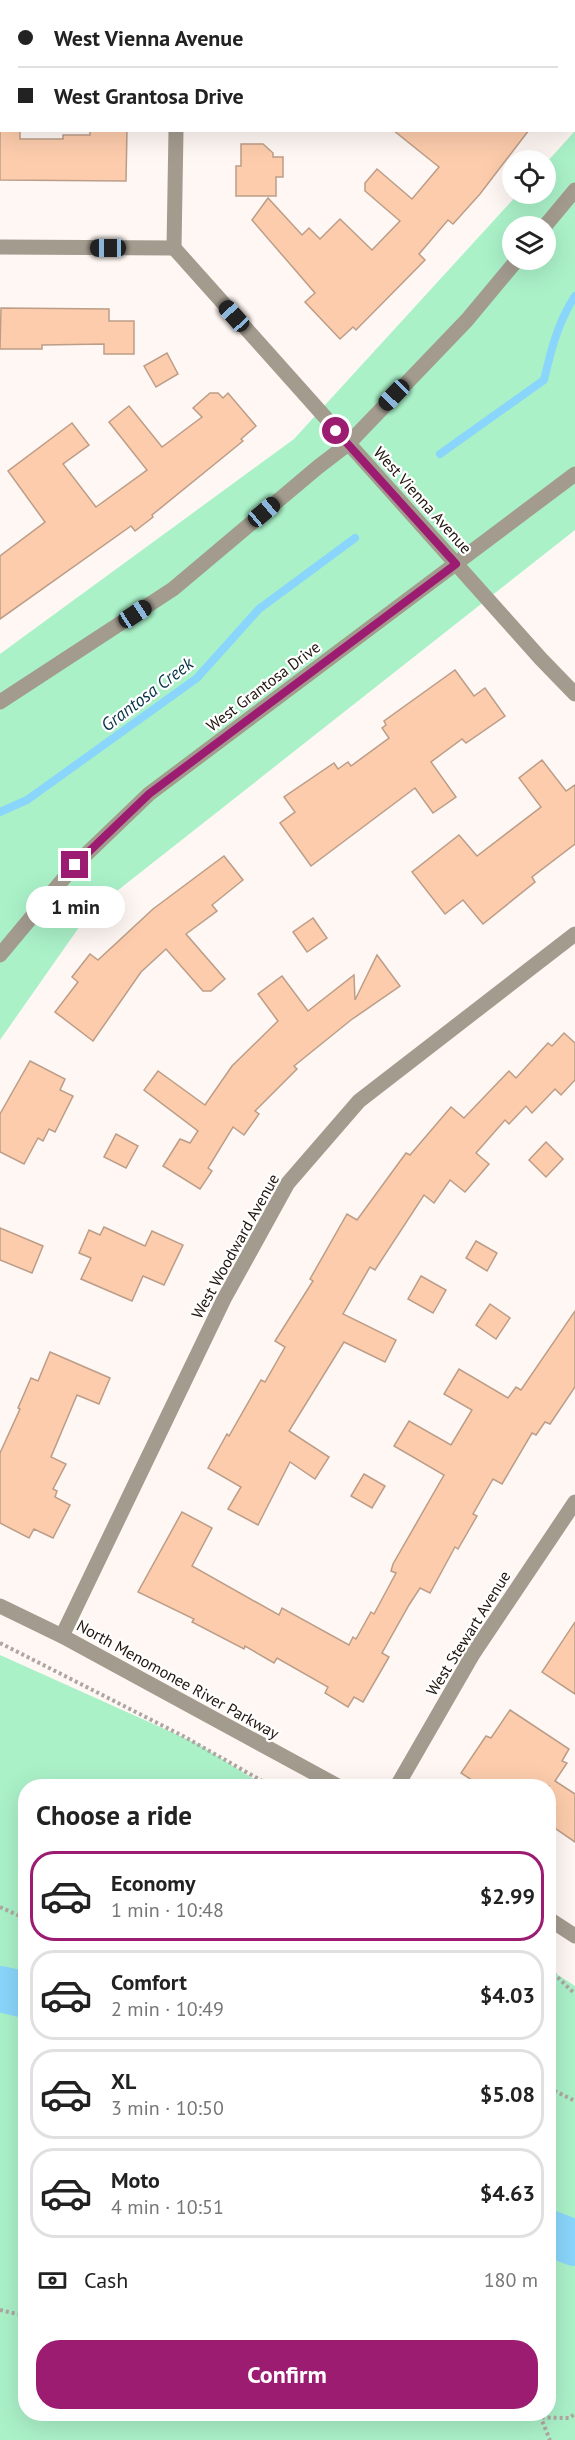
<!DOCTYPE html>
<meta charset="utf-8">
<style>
:root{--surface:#fff;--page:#f6f6f6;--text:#222;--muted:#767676;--line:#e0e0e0;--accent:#9c1c71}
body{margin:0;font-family:"PT Sans",sans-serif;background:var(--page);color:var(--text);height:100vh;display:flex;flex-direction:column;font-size:22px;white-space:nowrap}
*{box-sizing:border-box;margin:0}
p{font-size:20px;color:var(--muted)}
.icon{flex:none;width:33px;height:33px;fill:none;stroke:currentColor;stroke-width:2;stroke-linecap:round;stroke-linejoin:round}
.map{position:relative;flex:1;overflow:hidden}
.side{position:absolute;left:18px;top:1779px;width:538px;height:642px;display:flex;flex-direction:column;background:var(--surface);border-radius:24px;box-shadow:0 6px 24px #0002}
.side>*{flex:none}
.top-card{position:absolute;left:0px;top:0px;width:576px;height:132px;box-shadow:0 6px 24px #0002;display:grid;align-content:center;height:132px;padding:0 18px;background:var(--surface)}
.controls{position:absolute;left:502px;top:150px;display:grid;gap:12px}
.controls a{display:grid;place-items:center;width:54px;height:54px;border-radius:50%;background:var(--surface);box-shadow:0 6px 24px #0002;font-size:30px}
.end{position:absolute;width:27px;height:27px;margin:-14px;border:8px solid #9c1c71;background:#fff;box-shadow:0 0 0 3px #fff}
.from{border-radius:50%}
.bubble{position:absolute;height:42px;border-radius:21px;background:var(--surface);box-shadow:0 6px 24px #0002;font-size:20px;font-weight:700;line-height:42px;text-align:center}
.car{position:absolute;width:18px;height:36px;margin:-18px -9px;border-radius:8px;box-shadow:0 0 4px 2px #0007;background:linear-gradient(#222 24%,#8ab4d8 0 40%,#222 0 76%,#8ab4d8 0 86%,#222 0)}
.top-card b{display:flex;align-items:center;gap:21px;height:57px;font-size:22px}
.top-card b+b{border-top:2px solid var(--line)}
.top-card i{width:15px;height:15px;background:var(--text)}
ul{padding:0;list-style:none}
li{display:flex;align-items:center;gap:18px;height:90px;margin:0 12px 9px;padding:0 6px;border:3px solid var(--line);border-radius:24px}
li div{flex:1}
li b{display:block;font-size:22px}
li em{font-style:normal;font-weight:700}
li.selected{border-color:var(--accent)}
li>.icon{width:54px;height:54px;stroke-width:1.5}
h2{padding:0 18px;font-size:27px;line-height:72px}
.pay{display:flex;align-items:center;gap:15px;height:66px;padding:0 18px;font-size:22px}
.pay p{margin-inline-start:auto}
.button{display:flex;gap:12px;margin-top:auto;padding:12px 18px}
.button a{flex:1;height:69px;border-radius:24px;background:var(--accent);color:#fff;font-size:24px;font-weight:700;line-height:69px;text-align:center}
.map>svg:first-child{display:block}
.commercial{fill:#ffe9e7}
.green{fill:#aaf1c8;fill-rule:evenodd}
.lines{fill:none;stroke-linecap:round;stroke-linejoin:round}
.stream{stroke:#8ad5fb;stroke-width:8}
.river{stroke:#8ad5fb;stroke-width:46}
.building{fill:#fcccac;stroke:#bc9d88;stroke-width:1.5}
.path{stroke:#afa6a1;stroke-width:4;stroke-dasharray:3 3;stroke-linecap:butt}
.service{stroke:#a39b8e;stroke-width:10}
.minor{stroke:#a39b8e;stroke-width:15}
.tertiary{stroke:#a39b8e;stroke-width:15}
.route{stroke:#9c1c71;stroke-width:8}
.labels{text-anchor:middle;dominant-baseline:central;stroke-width:4.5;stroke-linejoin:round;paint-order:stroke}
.street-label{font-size:16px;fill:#20150d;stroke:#fff}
.water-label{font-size:18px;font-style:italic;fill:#073548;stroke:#fff}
</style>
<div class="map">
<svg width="575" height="2440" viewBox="0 0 575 2440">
<rect width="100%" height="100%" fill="#fef7f3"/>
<!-- commercial -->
<path class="commercial" d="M0,0H162V1L2,2L0,65Z"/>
<!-- green -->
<g class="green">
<path d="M575,131V530L89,913L0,1040V654L294,439L518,194H546V163ZM513,226H546V260H513Z"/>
<path d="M0,1655L198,1744L265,1786H26V2414H549V1969L575,1986V2440H0Z"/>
</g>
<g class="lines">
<!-- stream -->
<g class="stream">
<path d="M440,454L544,380C551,350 558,322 575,296"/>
<path d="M0,812L27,800L197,678L259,609L355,538"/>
</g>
<!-- river -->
<g class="river">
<path d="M0,1989L26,1995"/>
<path d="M549,2233L575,2243"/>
</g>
</g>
<!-- building -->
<g class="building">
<path d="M0,130H20V139H63V135H90V130H127L126,181L0,180Z"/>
<path d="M393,130H529L480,194L453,224L448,220L419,254L425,260L356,330L353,327L340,339L305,302L315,293L252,220L268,198L302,235L309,228L320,239L340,219L372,250L400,221L365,191V183L377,169L412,199L439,167Z"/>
<path d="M241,144H263L273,153V157H283V177H276V196H236V166H241Z"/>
<path d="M1,308L109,309V321H134V354H104V344L42,345V349H0Z"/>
<path d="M167,353L178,374L156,387L144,366Z"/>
<path d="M210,393H218L223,398L228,393L256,426L241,439L243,441L152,515L153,517L135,531L131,526L0,619V556L45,522L8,471L72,423L89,445L63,464L96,507L147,470L109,422L129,406L162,447L202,417L193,408Z"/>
<path d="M455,670L474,696L485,688L505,716L466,743L462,739L431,762L456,797L433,813L415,788L311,866L280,823L295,812L284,797L334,763L338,769L348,762L351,766L389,738L382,728L386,725L384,721Z"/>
<path d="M542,760L566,791L575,785V844L532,877L535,882L483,924L463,900L445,914L412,872L459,835L477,856L541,807L519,778Z"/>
<path d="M224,856L243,880L212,905L217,911L186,934L225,979L211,991H203L166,949L141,972L93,1041L55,1012L78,982L72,977L90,954L98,960L153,909Z"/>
<path d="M313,918L327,938L307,952L293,932Z"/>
<path d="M377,955L400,986L351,1020L294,1066L297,1069L255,1111L259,1114L244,1135L233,1127L208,1168L212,1171L200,1189L163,1166L180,1139L190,1143L198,1131L144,1090L158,1071L205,1105L232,1066L278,1021L258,994L282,976L308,1011L354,975L355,1000Z"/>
<path d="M564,1033L575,1043V1080L561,1095L555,1089L532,1113L526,1106L509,1124L505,1120L476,1153L489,1164L465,1192L450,1180L434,1203L424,1195L375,1270L370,1267L343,1314L396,1340L385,1362L344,1342L289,1431L329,1457L315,1479L290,1462L258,1525L228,1509L241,1487L208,1468L227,1434L229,1436L261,1380L265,1382L285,1347L275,1341L313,1281L310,1279L347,1214L357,1220L406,1153L410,1155L451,1107L464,1118L509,1071L516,1078L548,1043L552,1046Z"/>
<path d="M30,1061L65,1079L60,1090L73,1096L55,1132L49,1129L43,1141L38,1138L24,1164L0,1152V1114Z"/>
<path d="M116,1134L138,1146L126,1168L104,1157Z"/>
<path d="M546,1142L563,1159L546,1177L529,1160Z"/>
<path d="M104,1227L145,1246L152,1231L183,1245L164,1285L143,1276L132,1301L81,1279L91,1258L79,1253L89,1230L100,1235Z"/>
<path d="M0,1228L43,1246L32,1273L0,1260Z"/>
<path d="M476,1241L497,1253L487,1271L466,1258Z"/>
<path d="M421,1276L446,1290L433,1313L408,1299Z"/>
<path d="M490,1304L510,1318L496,1339L476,1325Z"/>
<path d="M575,1311V1387L550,1424L545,1422L536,1435L532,1433L502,1484L493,1479L473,1514L477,1516L458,1549L455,1547L430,1593L420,1588L409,1605L382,1653L389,1657L363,1702L354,1697L348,1707L325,1693L328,1687L277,1658L274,1663L245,1646L244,1649L192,1622L194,1619L138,1592L182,1512L212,1528L192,1566L279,1615L282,1608L349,1645L353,1637L356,1639L371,1612L374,1614L396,1573L391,1571L393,1564L444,1475L394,1446L409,1421L451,1445L472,1410L444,1394L459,1369L508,1398L516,1387L521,1390Z"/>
<path d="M50,1352L110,1378L99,1404L77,1395L51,1457L66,1464L53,1489L57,1491L55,1497L70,1505L53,1538L34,1529L29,1538L0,1523V1453L20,1409L18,1408L31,1378L38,1381Z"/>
<path d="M364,1474L385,1486L372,1508L351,1496Z"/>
<path d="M575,1622V1694L542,1672Z"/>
<path d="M510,1710L569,1749L562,1761L567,1763L555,1781L575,1794V1842L549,1824V1786H481L461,1773L486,1736L491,1738Z"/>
</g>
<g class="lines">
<!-- path -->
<g class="path">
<path d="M0,1643L183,1736L271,1786"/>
<path d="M0,1907L26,1919"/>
<path d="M549,1969L575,1994"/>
<path d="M549,2088L575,2101"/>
<path d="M0,2310L26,2316"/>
<path d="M458,2414L463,2416L569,2418L575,2414"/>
<path d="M540,2416L550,2440"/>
</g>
<!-- service -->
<g class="service">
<path d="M10,0V2"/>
<path d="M0,56H2"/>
</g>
<!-- minor -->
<g class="minor">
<path d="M177,2V0"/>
<path d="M545,226L575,190"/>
<path d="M0,247L174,248"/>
<path d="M174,248L541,659L575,694"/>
<path d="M174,248L176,130"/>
<path d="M0,702L173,589L318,467L348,444L467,320L517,260"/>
<path d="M0,955L75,865L149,794L575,474"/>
<path d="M62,1636L224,1299L288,1183L359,1101L575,934"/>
<path d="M397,1786L473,1654L575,1502"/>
</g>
<!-- tertiary -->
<g class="tertiary">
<path d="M0,1606L62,1636L338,1786"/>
<path d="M549,1919L575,1936"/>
</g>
</g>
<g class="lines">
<!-- route -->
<path class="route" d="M75,865L149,794L456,564L336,431"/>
</g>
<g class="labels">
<!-- street labels -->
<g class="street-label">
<text transform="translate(423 500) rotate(48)">West Vienna Avenue</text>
<text transform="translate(263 686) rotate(-37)">West Grantosa Drive</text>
<text transform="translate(235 1246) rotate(-61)">West Woodward Avenue</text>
<text transform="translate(468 1633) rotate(-58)">West Stewart Avenue</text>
<text transform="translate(178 1679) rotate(29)">North Menomonee River Parkway</text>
</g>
<!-- water labels -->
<g class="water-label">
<text transform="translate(147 694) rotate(-37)">Grantosa Creek</text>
</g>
</g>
</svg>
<div class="controls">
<a><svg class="icon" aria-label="locate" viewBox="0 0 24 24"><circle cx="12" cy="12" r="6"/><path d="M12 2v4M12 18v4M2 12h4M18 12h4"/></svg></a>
<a><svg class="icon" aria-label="layers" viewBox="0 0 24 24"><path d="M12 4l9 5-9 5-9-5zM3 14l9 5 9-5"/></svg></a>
</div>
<i class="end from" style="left:336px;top:431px"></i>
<i class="end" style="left:75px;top:865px"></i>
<div class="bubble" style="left:26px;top:886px;width:99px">1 min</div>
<i class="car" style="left:108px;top:248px;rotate:270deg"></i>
<i class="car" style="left:234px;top:316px;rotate:318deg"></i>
<i class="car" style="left:394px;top:395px;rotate:224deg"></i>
<i class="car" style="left:264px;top:512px;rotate:50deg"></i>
<i class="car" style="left:135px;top:614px;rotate:57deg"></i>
<div class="top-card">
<b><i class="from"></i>West Vienna Avenue</b>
<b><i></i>West Grantosa Drive</b>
</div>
<section class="side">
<h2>Choose a ride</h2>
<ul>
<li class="selected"><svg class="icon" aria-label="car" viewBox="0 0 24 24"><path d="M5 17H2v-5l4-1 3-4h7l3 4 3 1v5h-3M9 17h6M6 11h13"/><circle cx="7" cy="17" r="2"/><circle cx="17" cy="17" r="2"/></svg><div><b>Economy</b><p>1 min · 10:48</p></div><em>$2.99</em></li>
<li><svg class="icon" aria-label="car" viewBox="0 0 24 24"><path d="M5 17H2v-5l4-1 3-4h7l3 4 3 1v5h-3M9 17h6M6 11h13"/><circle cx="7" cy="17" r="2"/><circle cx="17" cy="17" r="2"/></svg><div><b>Comfort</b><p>2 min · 10:49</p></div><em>$4.03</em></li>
<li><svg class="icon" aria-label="car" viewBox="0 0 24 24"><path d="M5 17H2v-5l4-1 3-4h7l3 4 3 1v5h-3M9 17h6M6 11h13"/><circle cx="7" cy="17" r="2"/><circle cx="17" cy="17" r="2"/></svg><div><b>XL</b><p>3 min · 10:50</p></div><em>$5.08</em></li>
<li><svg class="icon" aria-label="car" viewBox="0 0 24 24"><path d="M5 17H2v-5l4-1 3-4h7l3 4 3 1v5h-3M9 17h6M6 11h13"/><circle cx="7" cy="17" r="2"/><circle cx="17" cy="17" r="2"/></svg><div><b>Moto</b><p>4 min · 10:51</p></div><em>$4.63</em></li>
</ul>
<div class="pay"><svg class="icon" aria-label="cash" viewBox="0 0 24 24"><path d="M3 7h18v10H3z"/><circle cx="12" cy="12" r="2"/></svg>Cash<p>180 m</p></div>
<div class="button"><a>Confirm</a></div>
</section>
</div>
